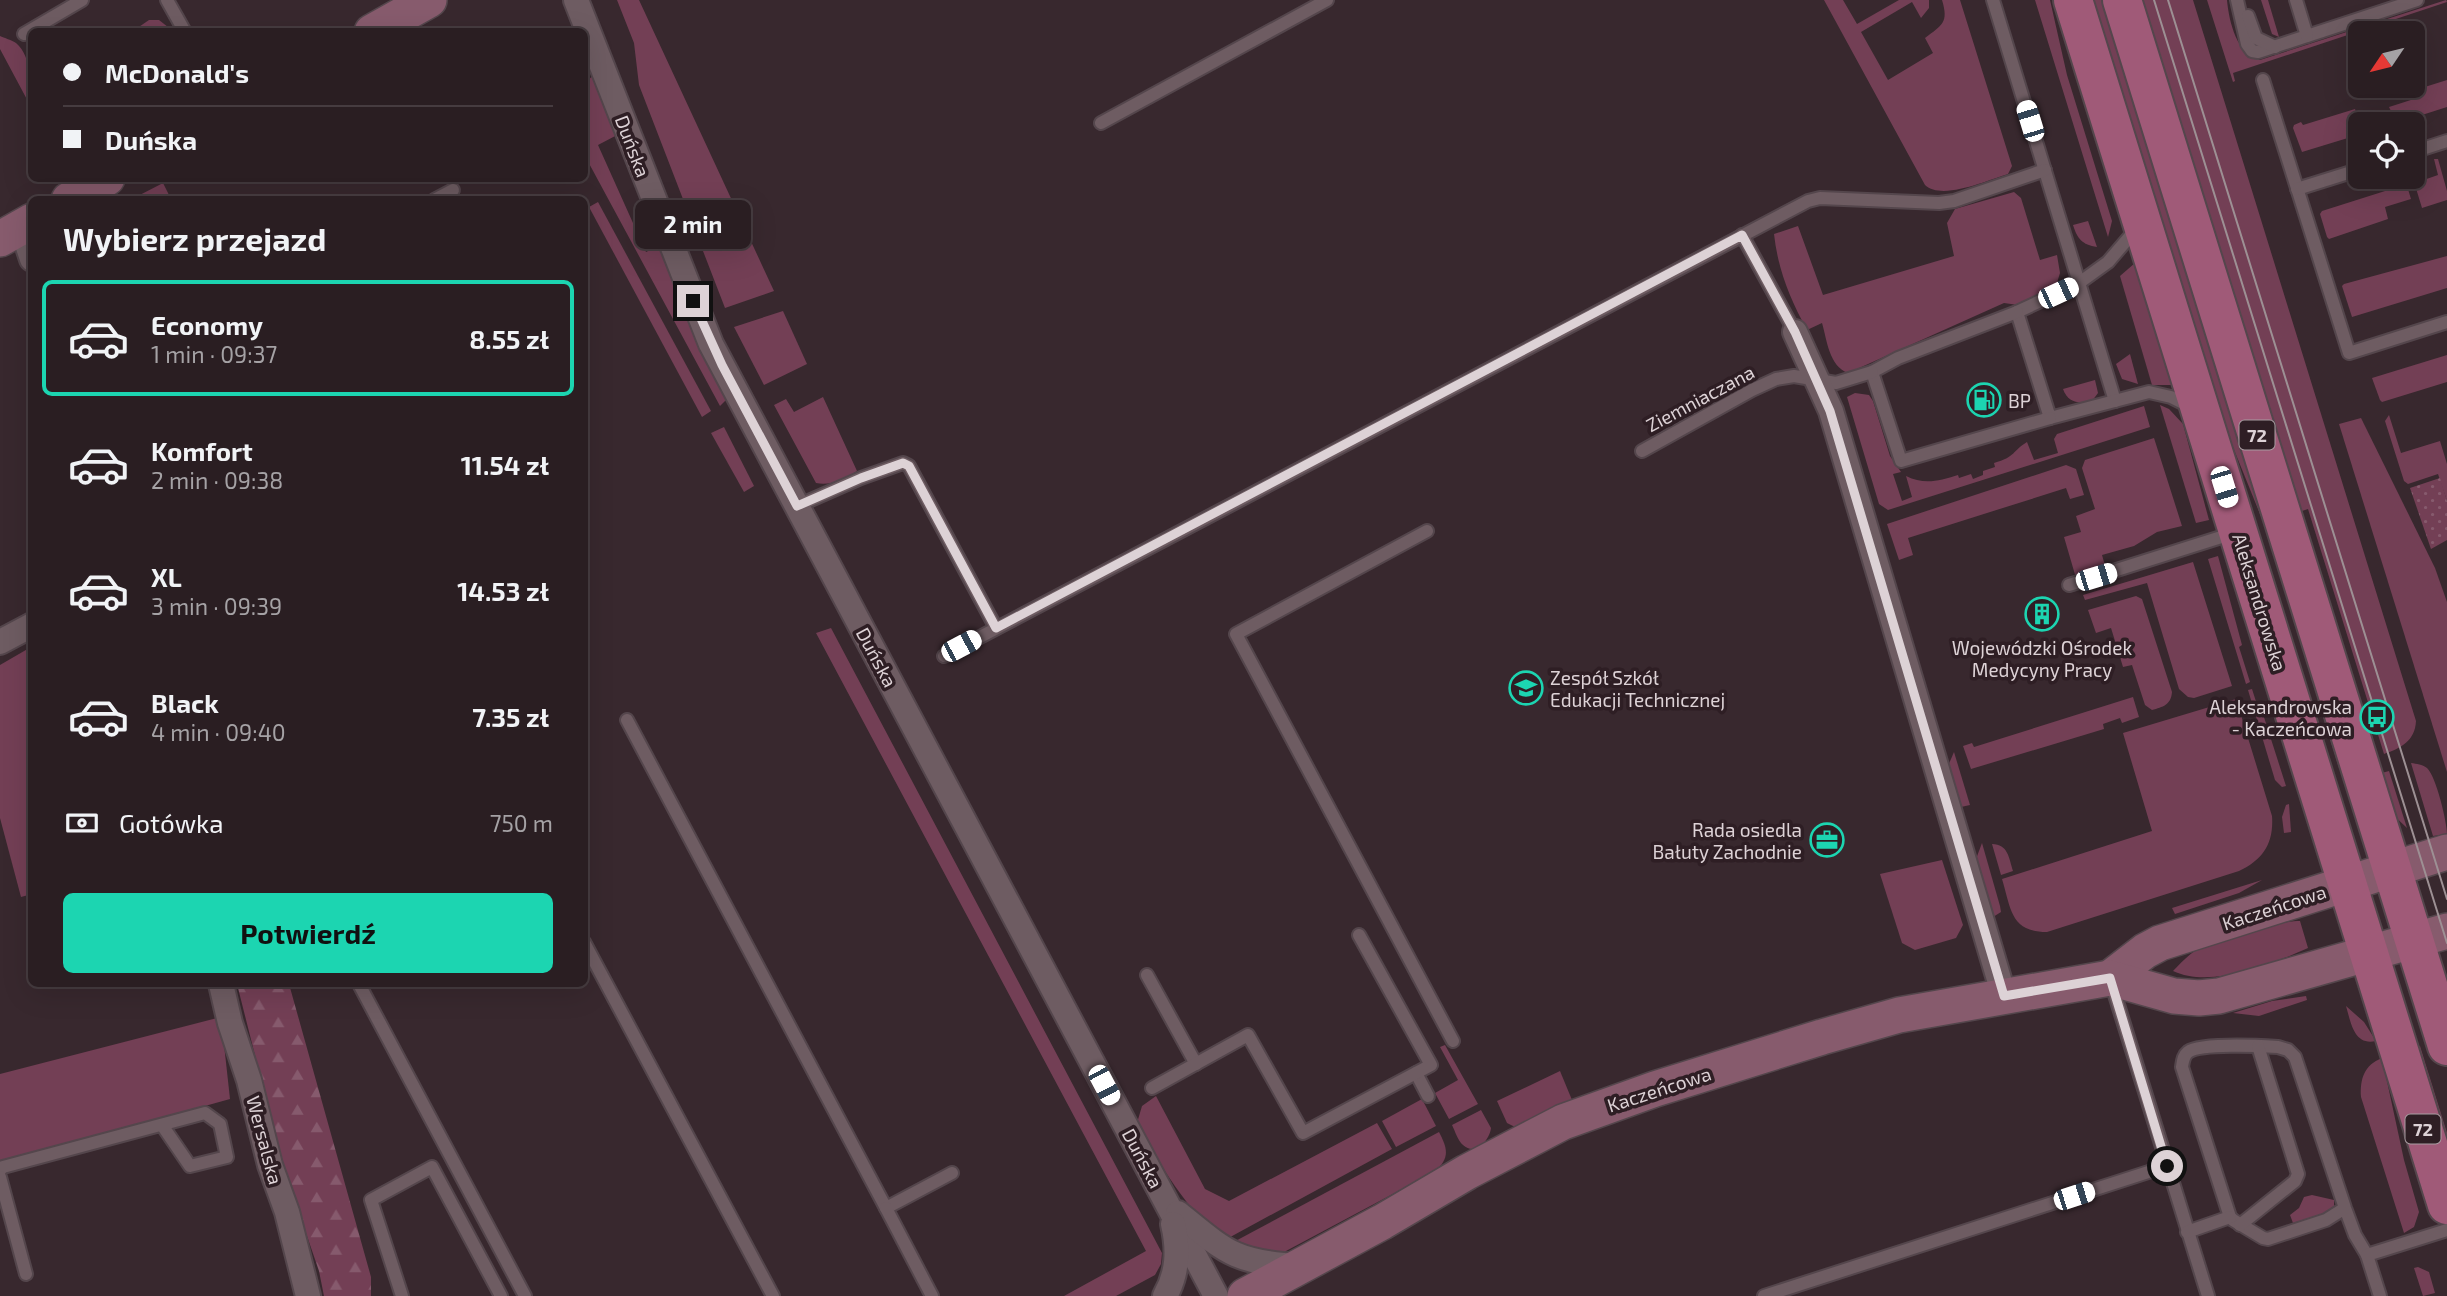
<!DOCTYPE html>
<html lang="pl">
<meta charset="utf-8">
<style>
:root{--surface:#2a1e22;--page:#362b2f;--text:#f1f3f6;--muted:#a5a2a5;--line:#463c40;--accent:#1cd5b1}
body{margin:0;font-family:"Exo 2",sans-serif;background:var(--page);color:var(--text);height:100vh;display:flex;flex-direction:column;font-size:26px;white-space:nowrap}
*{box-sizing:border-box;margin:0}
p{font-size:23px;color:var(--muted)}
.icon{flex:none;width:38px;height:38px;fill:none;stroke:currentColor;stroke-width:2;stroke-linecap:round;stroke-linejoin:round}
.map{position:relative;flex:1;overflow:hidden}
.drawer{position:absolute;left:28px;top:196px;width:560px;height:791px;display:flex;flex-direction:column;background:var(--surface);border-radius:10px;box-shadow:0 7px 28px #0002,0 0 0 2px var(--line)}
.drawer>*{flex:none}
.top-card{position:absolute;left:28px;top:28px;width:560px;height:154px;border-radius:10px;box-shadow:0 7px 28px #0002,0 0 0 2px var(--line);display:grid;align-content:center;height:154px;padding:0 35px;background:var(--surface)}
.needle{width:46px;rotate:235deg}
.fabs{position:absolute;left:2348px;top:21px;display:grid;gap:14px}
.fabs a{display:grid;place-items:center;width:77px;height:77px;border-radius:10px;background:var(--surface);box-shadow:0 7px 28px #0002,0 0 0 2px var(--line);font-size:35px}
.end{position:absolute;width:32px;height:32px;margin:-16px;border:9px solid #ddd2d6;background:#111;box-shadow:0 0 0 4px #111}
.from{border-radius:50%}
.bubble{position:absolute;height:49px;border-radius:10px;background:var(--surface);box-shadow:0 7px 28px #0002,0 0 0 2px var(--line);font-size:23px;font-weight:700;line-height:49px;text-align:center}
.car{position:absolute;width:21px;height:42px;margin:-21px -10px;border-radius:9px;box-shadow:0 0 5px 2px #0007;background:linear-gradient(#fff 24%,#345 0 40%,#fff 0 76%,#345 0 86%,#fff 0)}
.top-card b{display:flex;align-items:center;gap:24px;height:66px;font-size:26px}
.top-card b+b{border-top:2px solid var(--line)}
.top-card i{width:18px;height:18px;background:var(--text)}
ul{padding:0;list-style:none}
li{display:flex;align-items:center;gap:21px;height:116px;margin:0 14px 10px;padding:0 21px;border:4px solid transparent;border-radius:10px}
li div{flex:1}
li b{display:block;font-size:26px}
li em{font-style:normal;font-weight:700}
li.on{border-color:var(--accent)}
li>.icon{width:63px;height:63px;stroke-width:1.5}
h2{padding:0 35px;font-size:32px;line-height:84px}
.pay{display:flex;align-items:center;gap:18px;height:77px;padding:0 35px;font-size:26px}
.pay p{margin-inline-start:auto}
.button{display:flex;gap:14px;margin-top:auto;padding:14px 35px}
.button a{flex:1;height:80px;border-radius:10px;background:var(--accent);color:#111;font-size:28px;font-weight:700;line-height:80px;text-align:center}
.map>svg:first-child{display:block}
.grass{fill:#733f55}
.forest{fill:url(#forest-firs)}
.park{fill:url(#park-dots)}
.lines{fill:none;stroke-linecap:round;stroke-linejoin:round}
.lane-casing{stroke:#54464c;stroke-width:16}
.street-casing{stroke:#54464c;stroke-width:28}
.secondary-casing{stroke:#54464c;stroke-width:38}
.primary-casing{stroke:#54464c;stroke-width:42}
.lane{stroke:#6e5c62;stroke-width:12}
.street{stroke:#6e5c62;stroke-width:24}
.secondary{stroke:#875b6d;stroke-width:35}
.primary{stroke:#a05a78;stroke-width:38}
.tram{stroke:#9d9094;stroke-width:2}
.route{stroke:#ddd2d6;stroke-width:9}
.labels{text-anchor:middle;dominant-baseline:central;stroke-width:7;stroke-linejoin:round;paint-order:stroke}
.shield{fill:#2e1e24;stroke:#a89ca1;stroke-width:2}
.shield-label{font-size:18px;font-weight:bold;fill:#ddd2d6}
.street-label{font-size:19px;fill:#ddd2d6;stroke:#2e1e24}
.poi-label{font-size:19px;fill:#ddd2d6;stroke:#2e1e24;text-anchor:start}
</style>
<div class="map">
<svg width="2447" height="1296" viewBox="0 0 2447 1296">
<defs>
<pattern id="forest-firs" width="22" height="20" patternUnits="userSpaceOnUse" patternTransform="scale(1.75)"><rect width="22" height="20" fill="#733f55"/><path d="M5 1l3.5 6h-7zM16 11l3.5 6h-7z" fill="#865a6d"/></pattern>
<pattern id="park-dots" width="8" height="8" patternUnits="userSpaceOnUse" patternTransform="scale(1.75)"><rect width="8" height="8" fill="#733f55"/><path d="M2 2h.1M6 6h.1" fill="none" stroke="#865a6d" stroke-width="1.8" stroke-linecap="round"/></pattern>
</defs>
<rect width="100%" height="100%" fill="#38282e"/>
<!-- grass -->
<g class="grass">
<path d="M617,0H639L774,291L725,308L639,85L634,43Z"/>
<path d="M1824,0H1843L1857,24L1899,0H1929V8L1921,18L1912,2L1861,32L1888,80L1933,53L1925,38C1942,25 1949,23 1942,0H1960L2012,166L2008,174C1988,180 1942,201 1925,185Z"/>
<path d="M2035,0H2050L2067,75L2112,221L2108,237Z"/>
<path d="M2091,0H2104L2344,767L2339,768L2264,524L2220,415Z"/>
<path d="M2141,0H2193L2416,721C2415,741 2401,748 2384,754L2308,509L2299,512Z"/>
<path d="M2207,0H2227C2229,22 2237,55 2260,60L2446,0L2447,2L2233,73L2235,81L2233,82Z"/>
<path d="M2261,0H2268L2279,37L2272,34Z"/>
<path d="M149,20H159L173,31H133Z"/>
<path d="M0,36C4,38 12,40 16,43C32,56 32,89 31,107L0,49Z"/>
<path d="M593,76L619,134L598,145L646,252L661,245L728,398L720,406L585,156V82Z"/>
<path d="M2447,80V107L2397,123L2389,107L2414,99L2412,91Z"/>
<path d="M2355,109L2358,118L2384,111L2388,123L2361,124V134L2302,152L2293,128L2294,125L2301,122L2303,125Z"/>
<path d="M2434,159H2438L2447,191V200L2422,208L2415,185V183L2438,175Z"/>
<path d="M163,183L170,197L166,199H132Z"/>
<path d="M2404,185L2407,186L2411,199L2385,207L2388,219L2329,239L2327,237L2320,214L2322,211Z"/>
<path d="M2014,192L2021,198L2040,260L2057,255L2060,273L2056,286L2018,305L2004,303L1848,373C1829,366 1827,340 1822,323L1807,330C1790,299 1778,270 1774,234L1798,226L1823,295L1954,256L1947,223L1955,209Z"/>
<path d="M598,202L711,411L702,417L589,207Z"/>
<path d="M2088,221L2097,247C2082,245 2077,238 2073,225Z"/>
<path d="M2447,256V288L2352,317L2342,286L2344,284Z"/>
<path d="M2135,263L2172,385H2152L2120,276Z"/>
<path d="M783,311L807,364L764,385L734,327Z"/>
<path d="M2130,354L2138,384L2122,379L2116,364Z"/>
<path d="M2447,355V382L2382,402L2380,400L2372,378Z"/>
<path d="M2095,380L2098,393L2092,401C2079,404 2068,403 2063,389Z"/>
<path d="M1855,393L1869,395L1873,401L1890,456L1901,472L1893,474L1902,501L1912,497L1906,476C1924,485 1939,481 1958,475L1959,478L1971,474L1973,479L1983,475V471L1995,467L1994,463C2016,457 2012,451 2027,442L2034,460L2058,453L2054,439L2057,434L2144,406L2150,427L1888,510L1879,504L1847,397Z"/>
<path d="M823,397L857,471C844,479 831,486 816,483L774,405L786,399L794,412Z"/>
<path d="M2160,405L2169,409L2183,424L2209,520L2196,523Z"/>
<path d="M2389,415L2401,453L2440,441L2447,464V501L2438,474L2408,484L2404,481L2385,421Z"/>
<path d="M2361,418L2435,568L2447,602V772L2339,424Z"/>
<path d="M724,427L754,486L744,492L711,433Z"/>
<path d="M2154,438L2182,526L2157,532L2134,546L2102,555L2106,569L2076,578L2064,537L2081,532L2076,516L2095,509L2082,468L2085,460Z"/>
<path d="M2066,465L2076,469L2084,495L2070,499L2066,488L1908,538L1913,555L1899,560L1887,524Z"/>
<path d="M2218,556L2242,645L2239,647L2250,682L2246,684L2208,559Z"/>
<path d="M2193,562L2232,686L2194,698L2188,697L2179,689L2147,583L2085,600L2083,595Z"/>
<path d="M2136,596L2142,599L2172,692C2171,705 2163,707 2152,710L2145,705L2132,665L2123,667L2111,628L2096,633L2088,610Z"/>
<path d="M831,628L1162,1253L1161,1264L1155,1275L1116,1296H1064L1146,1251L816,633Z"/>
<path d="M31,647L32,894L21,897L0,818V665Z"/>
<path d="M2252,689L2260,714H2263L2286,786L2282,787L2275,780L2248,690Z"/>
<path d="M2133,697L2139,717L2122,723L2120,718L2103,724L2104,729L1971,769L1963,746L1972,743L1974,747Z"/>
<path d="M2236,699L2272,816C2274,843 2263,860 2239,871L2047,932C2010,932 2011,908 2002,879L2152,831L2123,733Z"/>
<path d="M1954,752L1970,805L1961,807L1948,766Z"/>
<path d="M2411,763C2417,764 2422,764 2427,768C2436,776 2447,822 2447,834L2433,836Z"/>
<path d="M2389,771L2407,828L2391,813L2378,774Z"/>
<path d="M2289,804L2291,832L2284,833L2282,817L2286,805Z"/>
<path d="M1982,843L2000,906L2001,912L1993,917L1976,859Z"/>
<path d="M1992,844C2008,844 2009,858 2013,871L2001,875Z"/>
<path d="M1942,860L1963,925L1956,938L1915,950L1902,943L1880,874Z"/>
<path d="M2262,880L2239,893L2175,914L2172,908Z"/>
<path d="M2300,921L2308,948C2272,964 2211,989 2173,971C2181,963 2188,955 2198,949C2217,937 2278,921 2300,921Z"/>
<path d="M2306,996L2307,1000L2259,1016L2233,1013L2272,1001Z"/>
<path d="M2346,1006L2364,1022L2376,1041C2354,1046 2351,1023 2346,1006Z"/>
<path d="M221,1017L230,1099L0,1163V1074Z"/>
<path d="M1445,1045L1478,1104L1449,1119L1435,1093L1458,1080L1440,1047Z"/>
<path d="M2420,1046L2447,1133V1147L2416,1048Z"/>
<path d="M2382,1058L2404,1160L2419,1212L2414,1227L2404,1233L2361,1097C2360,1079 2364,1065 2382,1058Z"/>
<path d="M1560,1071L1572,1100L1515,1127L1507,1123L1497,1101Z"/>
<path d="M1156,1096L1205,1189L1229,1201L1377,1123L1392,1149L1223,1241C1185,1207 1161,1167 1137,1123L1142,1106Z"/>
<path d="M1422,1099L1436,1126L1396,1147L1382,1121Z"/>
<path d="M1481,1110L1491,1128C1490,1139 1476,1157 1463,1145C1458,1141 1455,1131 1452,1125Z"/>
<path d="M1439,1132C1448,1149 1450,1159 1434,1172L1286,1251L1270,1255L1228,1245Z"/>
<path d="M2312,1195L2334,1200V1206L2325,1213L2293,1223L2290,1215L2299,1208L2304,1197Z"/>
<path d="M2418,1267L2429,1272L2435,1293L2423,1296L2414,1268Z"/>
</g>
<!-- forest -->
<path class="forest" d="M237,984H289L371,1277V1296H324L319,1271L283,1166Z"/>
<!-- park -->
<path class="park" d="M2440,478L2447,501V540L2431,549L2410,488Z"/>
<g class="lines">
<defs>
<g id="lane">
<path d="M167,0L185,32"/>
<path d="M1993,0L2115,401"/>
<path d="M2237,0L2247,44L2252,51L2258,52L2417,0"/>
<path d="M2296,0L2307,36"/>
<path d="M2248,16L2256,38L2275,47"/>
<path d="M24,34L82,0"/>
<path d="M2263,80L2349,353L2447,322"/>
<path d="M1101,123L1327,0"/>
<path d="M2413,152L2447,141"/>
<path d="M2297,189L2361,169"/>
<path d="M434,200L453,190"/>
<path d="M2138,227L2108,262L2079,283L2017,312L2050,418L2149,392L2171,397L2191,407"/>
<path d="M1742,235L1795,332"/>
<path d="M2017,312L1898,358L1872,372L1901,461L2050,418"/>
<path d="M1642,451L1752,390L1776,379L1794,376L1836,383L1872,372"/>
<path d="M797,506L861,478L903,463L909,466L996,628"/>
<path d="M1427,531L1236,634L1453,1041"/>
<path d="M2069,585L2234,533"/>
<path d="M944,656L1808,201L1820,198L1939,203L1954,201L2045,170"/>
<path d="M627,720L886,1208L952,1173"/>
<path d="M584,942L773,1296"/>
<path d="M1147,975L1196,1064"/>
<path d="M2111,982L2208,1296"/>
<path d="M359,984L525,1296"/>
<path d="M1416,1073L1428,1096"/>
<path d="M1152,1088L1248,1035L1303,1133L1431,1065L1359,935"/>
<path d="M0,1170L3,1167L205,1113L220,1124L227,1157L190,1166L162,1125"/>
<path d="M0,1177L26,1274"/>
<path d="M886,1208L932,1296"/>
<path d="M2345,1208L2326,1220L2268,1239L2263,1238L2233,1220L2230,1217L2182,1067C2183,1061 2183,1056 2188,1052C2200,1043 2261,1046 2278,1047L2288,1050L2295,1057L2345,1208L2355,1235L2367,1255"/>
<path d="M2240,1225L2295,1181L2298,1174L2258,1046"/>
<path d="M2187,1232L2230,1217"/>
<path d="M402,1296L371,1200L432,1167L501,1296"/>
<path d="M1764,1296L2167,1166"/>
<path d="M2380,1296L2367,1255L2447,1230"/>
</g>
<g id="street">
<path d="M576,0L711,344L1216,1296"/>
<path d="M21,226L32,259"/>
<path d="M1795,332L1831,411L2004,996"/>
<path d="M0,642L32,625"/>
<path d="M221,984L230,1023L249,1080L270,1165L287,1212L308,1296"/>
<path d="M1178,1213C1226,1252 1235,1263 1300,1266"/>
<path d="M1165,1296C1178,1273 1179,1250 1173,1224"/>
</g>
<g id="secondary">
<path d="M372,32L429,0"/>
<path d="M69,200L107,178"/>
<path d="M0,239L32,221"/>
<path d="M2110,978L2145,951L2160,943L2447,852"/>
<path d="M1245,1296L1382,1222L1467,1172L1563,1122L1655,1089L1822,1037L1899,1015L2110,978L2174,996L2199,998L2219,996L2447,931"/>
</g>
<g id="primary">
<path d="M2073,0L2447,1205"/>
<path d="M2122,0L2447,1046"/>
</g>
</defs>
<!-- lane casing -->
<use href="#lane" class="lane-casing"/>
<!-- street casing -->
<use href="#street" class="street-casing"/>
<!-- secondary casing -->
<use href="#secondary" class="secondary-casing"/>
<!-- primary casing -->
<use href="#primary" class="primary-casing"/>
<!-- lane -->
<use href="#lane" class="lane"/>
<!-- street -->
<use href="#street" class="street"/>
<!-- secondary -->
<use href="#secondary" class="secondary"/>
<!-- primary -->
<use href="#primary" class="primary"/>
<!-- tram -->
<g class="tram">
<path d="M2154,0L2447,943"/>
<path d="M2168,0L2447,899"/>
</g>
</g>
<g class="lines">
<!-- route -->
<path class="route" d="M693,301L722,365L797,506L861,478L903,463L909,466L996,628L1742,235L1795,332L1830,411L2004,996L2110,978L2167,1166"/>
</g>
<!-- icons -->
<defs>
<symbol id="fuel-ring" viewBox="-11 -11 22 22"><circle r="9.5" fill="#2e1e24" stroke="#1cd5b1" stroke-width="1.5"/><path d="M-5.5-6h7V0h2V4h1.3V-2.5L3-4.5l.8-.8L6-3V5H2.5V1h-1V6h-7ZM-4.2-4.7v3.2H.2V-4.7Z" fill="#1cd5b1"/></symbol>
<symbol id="building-ring" viewBox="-11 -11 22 22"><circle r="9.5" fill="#2e1e24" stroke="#1cd5b1" stroke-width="1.5"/><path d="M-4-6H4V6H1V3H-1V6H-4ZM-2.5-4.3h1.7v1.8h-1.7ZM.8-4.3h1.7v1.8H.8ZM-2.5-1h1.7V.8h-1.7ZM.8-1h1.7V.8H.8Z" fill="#1cd5b1"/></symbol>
<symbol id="school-ring" viewBox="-11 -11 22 22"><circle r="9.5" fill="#2e1e24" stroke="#1cd5b1" stroke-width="1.5"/><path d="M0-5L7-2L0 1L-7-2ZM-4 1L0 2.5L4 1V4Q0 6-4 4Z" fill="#1cd5b1"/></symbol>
<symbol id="bus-ring" viewBox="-11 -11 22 22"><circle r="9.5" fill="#2e1e24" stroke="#1cd5b1" stroke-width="1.5"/><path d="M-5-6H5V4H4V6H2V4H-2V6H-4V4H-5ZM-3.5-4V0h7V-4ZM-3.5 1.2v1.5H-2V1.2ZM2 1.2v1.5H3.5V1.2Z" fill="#1cd5b1"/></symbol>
<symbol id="office-ring" viewBox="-11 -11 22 22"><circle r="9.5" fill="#2e1e24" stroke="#1cd5b1" stroke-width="1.5"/><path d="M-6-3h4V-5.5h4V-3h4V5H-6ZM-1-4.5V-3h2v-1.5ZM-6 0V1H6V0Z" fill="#1cd5b1"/></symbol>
</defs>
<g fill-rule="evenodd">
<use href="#fuel-ring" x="1965" y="381" width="38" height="38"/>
<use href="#building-ring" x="2023" y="595" width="38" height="38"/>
<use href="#school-ring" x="1507" y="669" width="38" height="38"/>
<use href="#bus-ring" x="2358" y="698" width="38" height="38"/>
<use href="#office-ring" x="1808" y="821" width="38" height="38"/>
</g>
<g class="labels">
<!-- shield labels -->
<g class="shield">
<rect x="2239.5" y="420.5" width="35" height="29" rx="5"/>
<rect x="2405.5" y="1114.5" width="35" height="29" rx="5"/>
</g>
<g class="shield-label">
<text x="2257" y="435">72</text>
<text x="2423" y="1129">72</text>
</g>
<!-- street labels -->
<g class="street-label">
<text transform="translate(633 146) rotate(69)">Duńska</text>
<text transform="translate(1700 398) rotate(-28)">Ziemniaczana</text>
<text transform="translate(2260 602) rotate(73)">Aleksandrowska</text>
<text transform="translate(877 657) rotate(62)">Duńska</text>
<text transform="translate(2274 907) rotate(-18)">Kaczeńcowa</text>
<text transform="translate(1659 1089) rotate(-18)">Kaczeńcowa</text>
<text transform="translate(265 1140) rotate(75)">Wersalska</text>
<text transform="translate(1143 1158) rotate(62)">Duńska</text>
</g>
<!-- poi labels -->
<g class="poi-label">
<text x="2008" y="400">BP</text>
<text x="2042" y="647" text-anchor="middle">Wojewódzki Ośrodek<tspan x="2042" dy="22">Medycyny Pracy</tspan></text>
<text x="1550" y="677">Zespół Szkół<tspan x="1550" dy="22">Edukacji Technicznej</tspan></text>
<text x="2352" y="706" text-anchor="end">Aleksandrowska<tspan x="2352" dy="22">- Kaczeńcowa</tspan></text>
<text x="1802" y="829" text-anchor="end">Rada osiedla<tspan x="1802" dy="22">Bałuty Zachodnie</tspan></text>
</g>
</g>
</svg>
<div class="fabs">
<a><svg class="needle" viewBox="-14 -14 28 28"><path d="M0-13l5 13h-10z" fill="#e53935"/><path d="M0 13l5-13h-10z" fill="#a5a2a5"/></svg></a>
<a><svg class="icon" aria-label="locate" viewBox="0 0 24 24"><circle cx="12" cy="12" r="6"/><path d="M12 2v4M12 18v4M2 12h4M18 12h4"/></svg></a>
</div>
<i class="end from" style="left:2167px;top:1166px"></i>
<i class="end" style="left:693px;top:301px"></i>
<div class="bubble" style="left:635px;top:200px;width:116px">2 min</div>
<i class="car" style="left:2030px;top:121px;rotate:343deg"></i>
<i class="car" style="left:2058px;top:293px;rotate:65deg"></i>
<i class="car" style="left:2224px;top:487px;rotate:163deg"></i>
<i class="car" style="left:2096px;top:577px;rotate:73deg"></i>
<i class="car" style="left:961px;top:646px;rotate:62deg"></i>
<i class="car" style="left:1104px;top:1085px;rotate:152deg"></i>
<i class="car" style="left:2074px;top:1196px;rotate:72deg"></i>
<div class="top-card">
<b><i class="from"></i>McDonald's</b>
<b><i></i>Duńska</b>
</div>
<section class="drawer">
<h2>Wybierz przejazd</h2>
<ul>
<li class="on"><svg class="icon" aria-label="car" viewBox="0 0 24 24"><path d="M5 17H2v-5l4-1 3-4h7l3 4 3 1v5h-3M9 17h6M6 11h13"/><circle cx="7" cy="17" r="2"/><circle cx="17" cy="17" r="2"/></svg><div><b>Economy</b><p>1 min · 09:37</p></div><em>8.55 zł</em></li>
<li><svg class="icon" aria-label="car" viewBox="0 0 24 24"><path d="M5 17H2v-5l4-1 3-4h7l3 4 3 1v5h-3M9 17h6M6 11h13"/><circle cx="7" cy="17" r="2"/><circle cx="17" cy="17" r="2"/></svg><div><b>Komfort</b><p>2 min · 09:38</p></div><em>11.54 zł</em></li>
<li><svg class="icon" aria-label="car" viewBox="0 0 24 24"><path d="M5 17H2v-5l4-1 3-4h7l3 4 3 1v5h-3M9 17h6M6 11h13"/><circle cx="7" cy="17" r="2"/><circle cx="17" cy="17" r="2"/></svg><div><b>XL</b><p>3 min · 09:39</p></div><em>14.53 zł</em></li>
<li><svg class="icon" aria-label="car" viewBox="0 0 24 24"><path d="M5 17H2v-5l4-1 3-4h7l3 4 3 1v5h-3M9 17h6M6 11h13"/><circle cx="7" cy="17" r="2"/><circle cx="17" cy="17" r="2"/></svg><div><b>Black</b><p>4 min · 09:40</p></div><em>7.35 zł</em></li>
</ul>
<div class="pay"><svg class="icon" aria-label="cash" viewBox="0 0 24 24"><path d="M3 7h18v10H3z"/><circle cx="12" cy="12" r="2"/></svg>Gotówka<p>750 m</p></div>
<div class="button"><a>Potwierdź</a></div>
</section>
</div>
